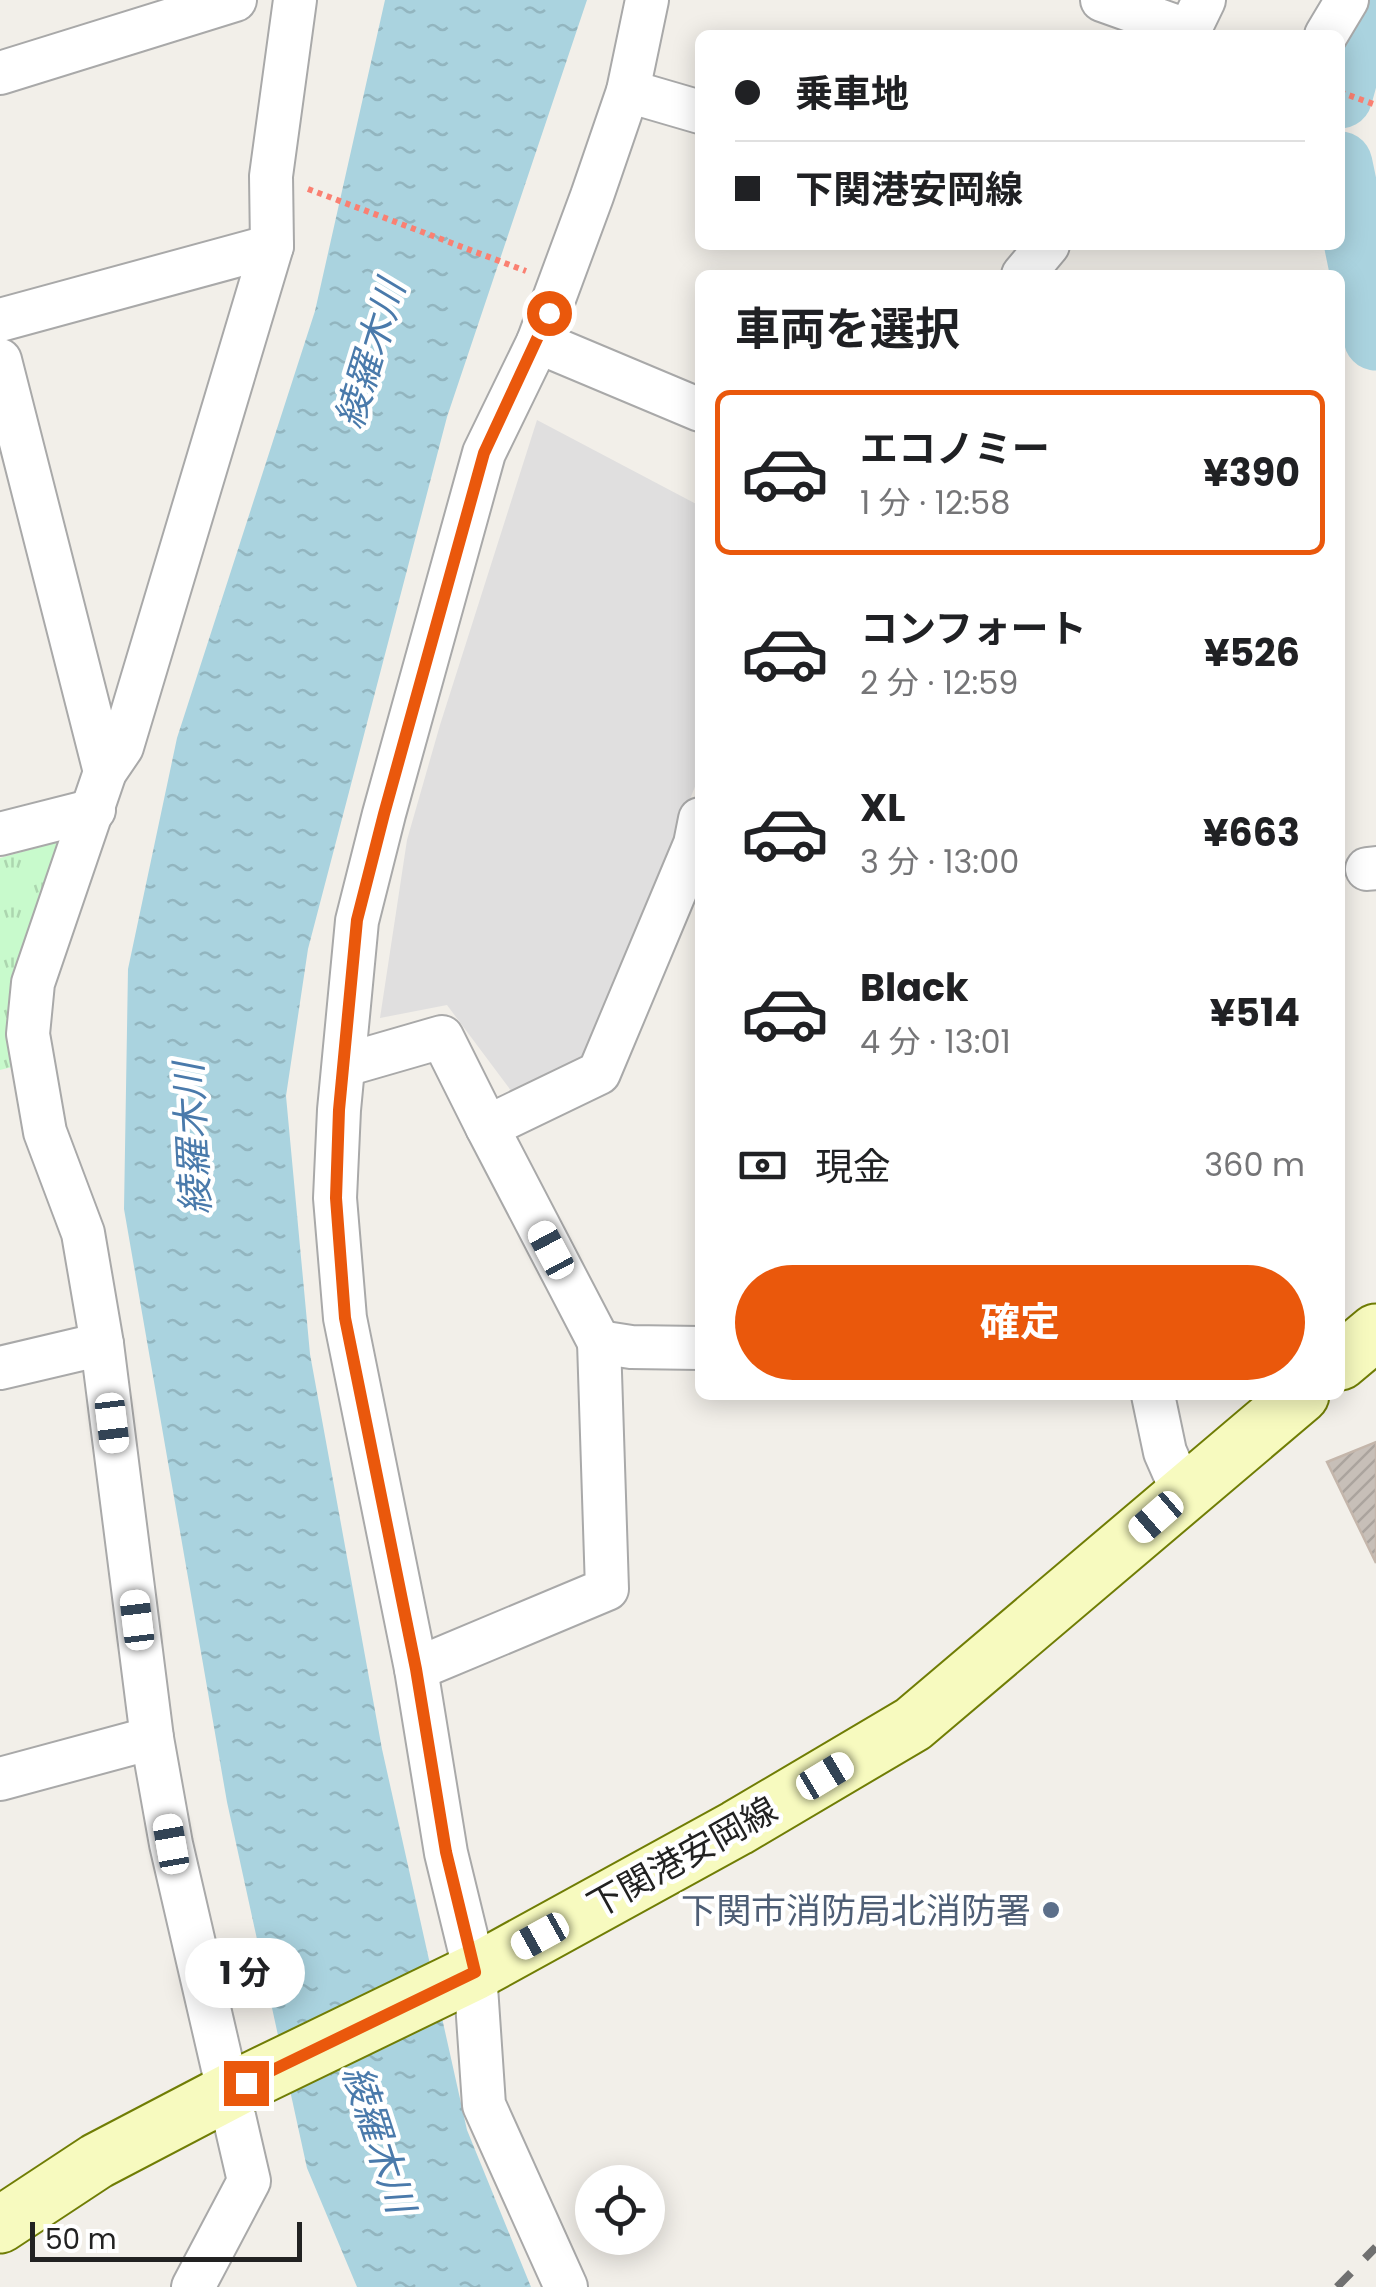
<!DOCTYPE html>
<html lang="ja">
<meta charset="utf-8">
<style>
:root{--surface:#fff;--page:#f6f6f6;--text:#202124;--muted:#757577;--line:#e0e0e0;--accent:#ea580c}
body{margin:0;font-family:Poppins,"Noto Sans JP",sans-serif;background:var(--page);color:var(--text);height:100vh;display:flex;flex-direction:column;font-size:38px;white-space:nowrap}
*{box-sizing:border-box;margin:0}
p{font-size:32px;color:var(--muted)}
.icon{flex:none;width:55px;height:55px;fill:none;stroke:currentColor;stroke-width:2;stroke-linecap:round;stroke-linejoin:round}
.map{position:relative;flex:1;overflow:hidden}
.details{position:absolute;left:695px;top:270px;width:650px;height:1130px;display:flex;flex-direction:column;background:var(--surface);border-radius:15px;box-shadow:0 5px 25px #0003}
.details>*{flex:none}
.banner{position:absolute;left:695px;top:30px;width:650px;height:220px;border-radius:15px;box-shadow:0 5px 25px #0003;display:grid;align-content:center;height:220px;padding:0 40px;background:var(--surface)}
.controls{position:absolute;left:575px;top:2165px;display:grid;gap:20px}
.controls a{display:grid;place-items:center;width:90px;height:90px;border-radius:50%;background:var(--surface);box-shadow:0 5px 25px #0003;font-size:50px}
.scale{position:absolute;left:30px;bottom:25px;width:272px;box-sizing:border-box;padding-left:10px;border:5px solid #222;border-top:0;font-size:28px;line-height:35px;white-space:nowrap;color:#222;-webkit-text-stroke:8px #fff;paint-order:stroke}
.end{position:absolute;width:45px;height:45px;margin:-22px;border:12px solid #ea580c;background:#fff;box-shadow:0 0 0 5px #fff}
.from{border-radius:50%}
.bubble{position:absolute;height:70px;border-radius:35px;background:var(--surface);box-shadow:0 5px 25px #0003;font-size:32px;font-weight:700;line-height:70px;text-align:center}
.car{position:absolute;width:30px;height:60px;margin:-30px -15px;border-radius:12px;box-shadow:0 0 8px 2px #0007;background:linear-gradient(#fff 24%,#345 0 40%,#fff 0 76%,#345 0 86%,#fff 0)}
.banner b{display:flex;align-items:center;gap:35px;height:95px;font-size:38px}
.banner b+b{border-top:2px solid var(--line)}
.banner i{width:25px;height:25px;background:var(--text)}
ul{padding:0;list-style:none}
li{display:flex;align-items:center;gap:30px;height:165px;margin:0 20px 15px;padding:0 20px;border:5px solid transparent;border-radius:15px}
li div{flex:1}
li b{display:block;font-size:38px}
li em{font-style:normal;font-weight:700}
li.current{border-color:var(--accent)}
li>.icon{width:90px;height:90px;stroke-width:1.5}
h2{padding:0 40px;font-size:45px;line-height:120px}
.pay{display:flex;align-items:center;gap:25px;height:110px;padding:0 40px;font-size:38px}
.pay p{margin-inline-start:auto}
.action{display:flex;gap:20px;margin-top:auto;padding:20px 40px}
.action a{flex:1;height:115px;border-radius:60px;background:var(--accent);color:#fff;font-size:40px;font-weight:700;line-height:115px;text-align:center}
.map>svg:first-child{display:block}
.residential{fill:#e0dfdf}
.park{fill:url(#park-tufts)}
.water{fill:url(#water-ripples)}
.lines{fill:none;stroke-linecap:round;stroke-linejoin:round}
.river{stroke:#aad3df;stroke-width:65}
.building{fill:url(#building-hatch);stroke:#c4b6ab;stroke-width:2.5}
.minor-casing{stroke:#a9a9a9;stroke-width:46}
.secondary-casing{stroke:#707d05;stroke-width:59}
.path{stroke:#fa8072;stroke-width:6;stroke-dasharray:5 5;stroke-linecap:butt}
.minor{stroke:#fff;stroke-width:42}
.secondary{stroke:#f7fabf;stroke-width:55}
.rail{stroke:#707070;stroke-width:8;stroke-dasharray:20 20;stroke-linecap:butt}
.route{stroke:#ea580c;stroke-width:12}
.service-dot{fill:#5c6f8a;stroke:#fff;stroke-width:4}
.labels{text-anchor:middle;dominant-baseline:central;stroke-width:9;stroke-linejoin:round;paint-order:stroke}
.street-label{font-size:35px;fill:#222;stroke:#fff}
.service-label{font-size:35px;fill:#4e5e75;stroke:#fff;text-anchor:end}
.water-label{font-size:38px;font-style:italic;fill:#4a7aab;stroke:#fff}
</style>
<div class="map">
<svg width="1376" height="2287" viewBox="0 0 1376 2287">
<defs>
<pattern id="park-tufts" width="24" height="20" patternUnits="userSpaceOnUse" patternTransform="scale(2.5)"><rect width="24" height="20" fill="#c8facc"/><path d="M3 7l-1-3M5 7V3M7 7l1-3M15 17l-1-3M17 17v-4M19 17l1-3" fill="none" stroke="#acd6af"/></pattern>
<pattern id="water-ripples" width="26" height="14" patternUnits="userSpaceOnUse" patternTransform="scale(2.5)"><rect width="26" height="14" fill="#aad3df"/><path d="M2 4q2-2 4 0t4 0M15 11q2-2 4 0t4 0" fill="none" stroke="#92b5bf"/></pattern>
<pattern id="building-hatch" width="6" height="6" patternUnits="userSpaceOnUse" patternTransform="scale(2.5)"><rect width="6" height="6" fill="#c7bfb8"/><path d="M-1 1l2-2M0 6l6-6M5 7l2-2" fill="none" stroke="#aba49e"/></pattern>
</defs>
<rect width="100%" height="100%" fill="#f2efe9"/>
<!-- residential -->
<path class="residential" d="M537,420L700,506V774L588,1057L512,1092L447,1005L380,1018L407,840L440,725Z"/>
<!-- park -->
<path class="park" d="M61,841L16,1066L0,1070V858Z"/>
<!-- water -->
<path class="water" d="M385,0H587L447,417L308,949L286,1096L310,1354L382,1749L467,2130L531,2287H357L307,2168L227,1802L124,1209L128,969L177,738L315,311Z"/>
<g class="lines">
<!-- river -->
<g class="river">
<path d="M1340,96L1348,67L1376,19"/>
<path d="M1340,164L1376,338"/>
</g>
</g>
<!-- building -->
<path class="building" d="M1376,1442V1563L1327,1462Z"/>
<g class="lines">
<defs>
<g id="minor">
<path d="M1102,0L1189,31L1204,0"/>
<path d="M1326,35L1347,0"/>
<path d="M0,73L235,0"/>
<path d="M628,91L700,112"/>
<path d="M1023,275L1048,245"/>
<path d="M0,320L272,246"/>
<path d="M538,342L700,410"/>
<path d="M0,360L105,772"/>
<path d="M0,834L94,810"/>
<path d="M1367,869L1376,868"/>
<path d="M345,1065L442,1037L487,1127L599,1073L695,844L700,819"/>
<path d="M487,1127L599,1342"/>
<path d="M0,1368L102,1344"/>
<path d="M1153,1395L1165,1452L1183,1493"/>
<path d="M416,1669L607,1589L599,1342L631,1347L700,1348"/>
<path d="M0,1779L152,1738"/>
<path d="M193,2287L249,2181L171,1844L152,1738L102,1344L83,1233L45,1132L28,1034L33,983L105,772L122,747L272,246L271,176L295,0"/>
<path d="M566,2287L484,2105L475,1972L446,1853L416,1669L345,1318L335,1198L339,1110L357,921L384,814L484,453L538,342L592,196L628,91L647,0"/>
</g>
<g id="secondary">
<path d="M1340,1362L1376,1332"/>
<path d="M0,2225L97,2161L246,2083L475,1972L737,1828L913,1724L1301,1395"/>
</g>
</defs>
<!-- minor casing -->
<use href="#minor" class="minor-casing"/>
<!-- secondary casing -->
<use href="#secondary" class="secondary-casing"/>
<!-- path -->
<g class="path">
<path d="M1340,92L1376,105"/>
<path d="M308,189L526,271"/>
</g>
<!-- minor -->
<use href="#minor" class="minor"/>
<!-- secondary -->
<use href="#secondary" class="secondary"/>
<!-- rail -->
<path class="rail" d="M1337,2287L1376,2247"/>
</g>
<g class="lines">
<!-- route -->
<path class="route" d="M246,2083L475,1972L446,1852L416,1669L345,1318L336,1198L339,1110L357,920L384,814L484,453L549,313"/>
</g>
<!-- markers -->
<circle class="service-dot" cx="1051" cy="1910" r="10"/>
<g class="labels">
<!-- street labels -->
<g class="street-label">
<text transform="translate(682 1857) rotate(-29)">下関港安岡線</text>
</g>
<!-- service labels -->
<g class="service-label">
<text x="1031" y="1910">下関市消防局北消防署</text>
</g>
<!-- water labels -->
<g class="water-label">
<text transform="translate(370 354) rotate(-73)">綾羅木川</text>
<text transform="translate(192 1139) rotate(-93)">綾羅木川</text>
<text transform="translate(379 2139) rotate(72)">綾羅木川</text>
</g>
</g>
</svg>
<div class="controls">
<a><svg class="icon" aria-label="locate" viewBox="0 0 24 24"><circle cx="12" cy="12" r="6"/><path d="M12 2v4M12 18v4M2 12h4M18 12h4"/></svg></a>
</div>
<div class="scale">50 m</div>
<i class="end from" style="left:549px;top:313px"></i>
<i class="end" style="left:246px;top:2083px"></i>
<div class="bubble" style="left:185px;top:1938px;width:120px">1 分</div>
<i class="car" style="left:551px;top:1250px;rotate:332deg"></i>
<i class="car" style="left:112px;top:1423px;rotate:173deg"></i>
<i class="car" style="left:1156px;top:1517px;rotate:229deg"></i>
<i class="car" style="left:137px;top:1620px;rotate:353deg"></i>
<i class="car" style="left:825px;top:1776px;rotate:59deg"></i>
<i class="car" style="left:171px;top:1844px;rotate:350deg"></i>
<i class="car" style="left:540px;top:1936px;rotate:241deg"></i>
<div class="banner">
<b><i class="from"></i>乗車地</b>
<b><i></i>下関港安岡線</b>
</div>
<section class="details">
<h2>車両を選択</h2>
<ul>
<li class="current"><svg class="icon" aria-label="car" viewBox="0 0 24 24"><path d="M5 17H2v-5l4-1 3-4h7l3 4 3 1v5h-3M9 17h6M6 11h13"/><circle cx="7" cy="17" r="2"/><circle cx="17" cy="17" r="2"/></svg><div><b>エコノミー</b><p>1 分 · 12:58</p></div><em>¥390</em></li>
<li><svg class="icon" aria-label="car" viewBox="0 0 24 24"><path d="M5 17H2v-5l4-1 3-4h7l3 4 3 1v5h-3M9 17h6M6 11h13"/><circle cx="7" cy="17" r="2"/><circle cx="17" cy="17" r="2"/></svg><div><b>コンフォート</b><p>2 分 · 12:59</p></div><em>¥526</em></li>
<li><svg class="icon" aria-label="car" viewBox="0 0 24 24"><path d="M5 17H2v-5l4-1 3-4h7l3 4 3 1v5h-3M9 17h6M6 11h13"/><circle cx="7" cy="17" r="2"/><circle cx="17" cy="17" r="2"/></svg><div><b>XL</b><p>3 分 · 13:00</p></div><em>¥663</em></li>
<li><svg class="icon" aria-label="car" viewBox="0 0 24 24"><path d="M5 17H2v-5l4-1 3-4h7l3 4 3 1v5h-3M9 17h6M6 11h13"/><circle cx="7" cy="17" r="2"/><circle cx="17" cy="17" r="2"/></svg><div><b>Black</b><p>4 分 · 13:01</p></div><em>¥514</em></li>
</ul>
<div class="pay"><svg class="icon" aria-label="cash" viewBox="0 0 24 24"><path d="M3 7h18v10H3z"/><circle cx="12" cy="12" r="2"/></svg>現金<p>360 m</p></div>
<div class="action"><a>確定</a></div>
</section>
</div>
